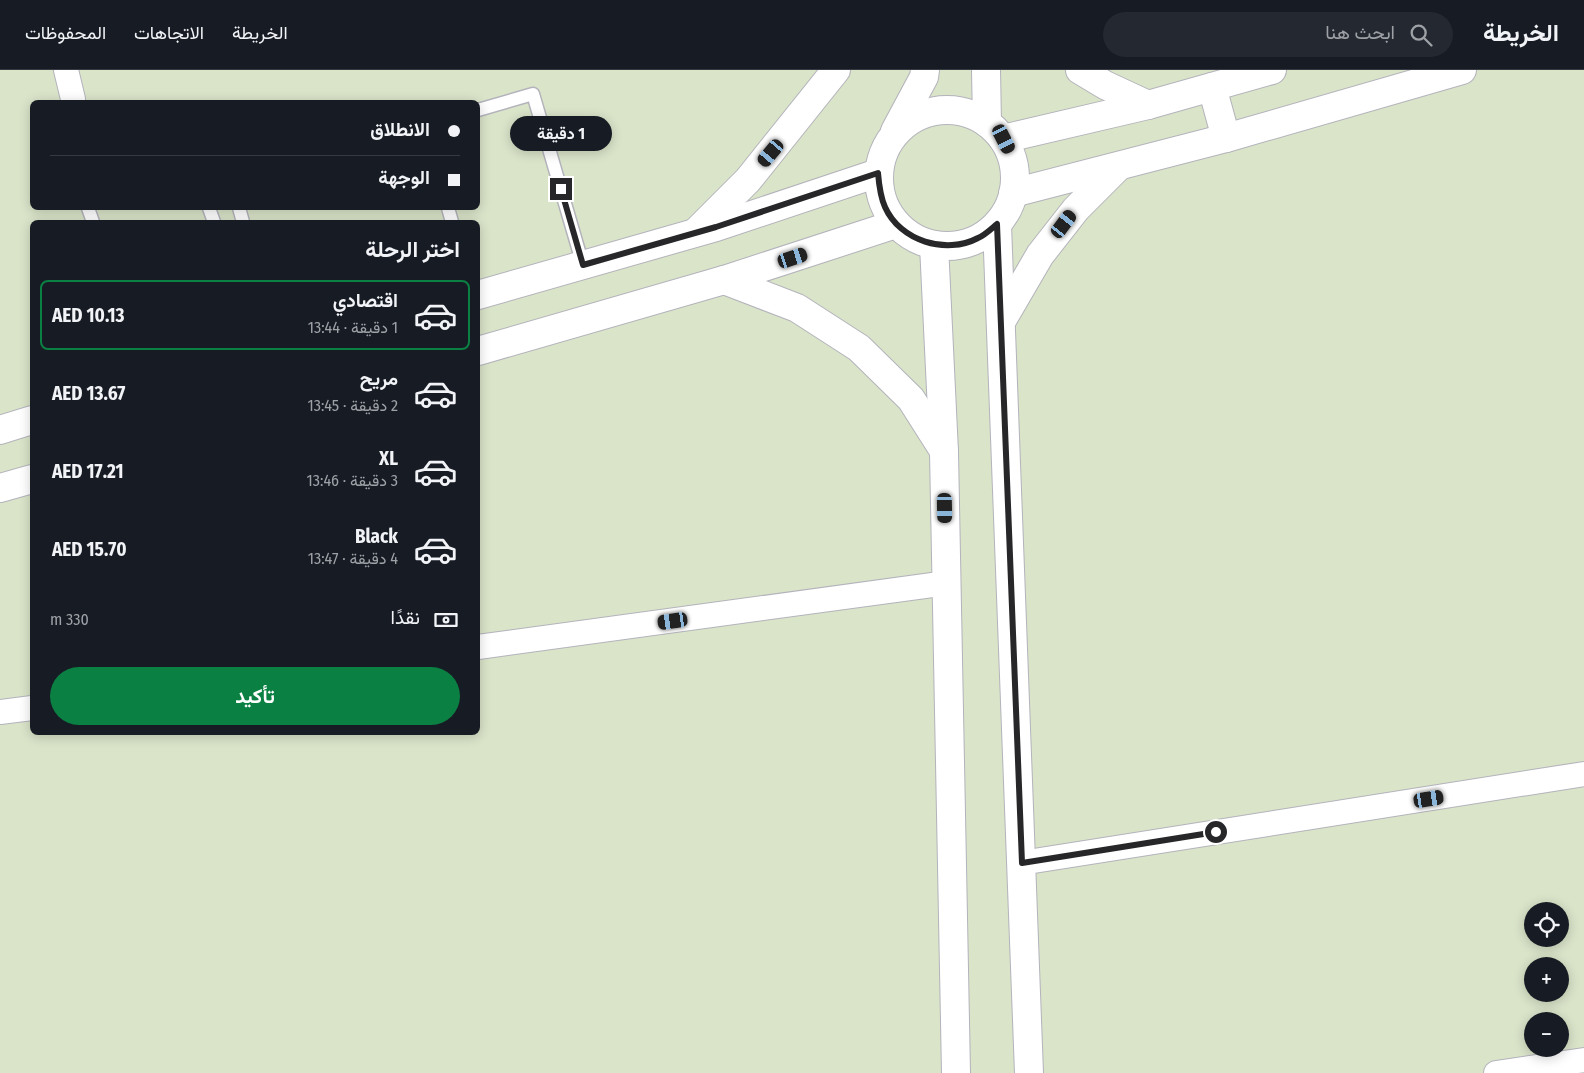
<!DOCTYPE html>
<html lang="ar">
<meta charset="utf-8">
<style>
:root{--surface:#171b24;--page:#242831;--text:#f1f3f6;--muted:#9ea1a6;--line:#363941;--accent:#0b8043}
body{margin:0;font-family:"Fira Sans Condensed",Vazirmatn,sans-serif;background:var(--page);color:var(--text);direction:rtl;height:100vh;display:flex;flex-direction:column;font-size:19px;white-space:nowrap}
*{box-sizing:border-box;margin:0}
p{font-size:16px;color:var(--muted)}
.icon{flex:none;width:28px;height:28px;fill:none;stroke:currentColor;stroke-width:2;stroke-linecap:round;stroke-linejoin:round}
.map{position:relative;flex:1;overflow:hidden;direction:ltr}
.sheet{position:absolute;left:30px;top:150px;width:450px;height:515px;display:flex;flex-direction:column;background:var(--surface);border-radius:8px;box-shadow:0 2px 12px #0003;direction:rtl}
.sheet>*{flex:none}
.guide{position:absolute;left:30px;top:30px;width:450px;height:110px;border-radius:8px;box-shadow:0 2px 12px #0003;direction:rtl;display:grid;align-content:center;height:110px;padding:0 20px;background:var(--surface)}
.controls{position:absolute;left:1524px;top:832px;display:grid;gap:10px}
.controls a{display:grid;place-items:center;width:45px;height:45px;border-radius:50%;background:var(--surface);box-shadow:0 2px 12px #0003;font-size:25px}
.end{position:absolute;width:22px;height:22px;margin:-11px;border:6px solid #27272a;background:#fff;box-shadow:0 0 0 2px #fff}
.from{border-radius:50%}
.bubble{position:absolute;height:35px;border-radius:18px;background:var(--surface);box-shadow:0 2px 12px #0003;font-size:16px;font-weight:700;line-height:35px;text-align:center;direction:rtl}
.car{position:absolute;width:15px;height:30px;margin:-15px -8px;border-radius:6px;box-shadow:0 0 4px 1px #0007;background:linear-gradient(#222 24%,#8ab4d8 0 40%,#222 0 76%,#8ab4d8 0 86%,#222 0)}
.guide b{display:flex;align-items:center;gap:18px;height:48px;font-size:19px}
.guide b+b{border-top:1px solid var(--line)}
.guide i{width:12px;height:12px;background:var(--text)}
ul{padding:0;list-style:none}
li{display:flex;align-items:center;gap:15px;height:70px;margin:0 10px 8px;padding:0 10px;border:2px solid transparent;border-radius:8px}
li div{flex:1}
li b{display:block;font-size:19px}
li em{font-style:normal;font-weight:700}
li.active{border-color:var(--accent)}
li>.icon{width:45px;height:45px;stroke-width:1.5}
h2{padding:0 20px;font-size:22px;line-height:60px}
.pay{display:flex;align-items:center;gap:12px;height:55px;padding:0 20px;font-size:19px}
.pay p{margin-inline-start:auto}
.cta{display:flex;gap:10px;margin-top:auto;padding:10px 20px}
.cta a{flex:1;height:58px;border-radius:30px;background:var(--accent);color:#fff;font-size:20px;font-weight:700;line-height:58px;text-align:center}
header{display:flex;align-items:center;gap:30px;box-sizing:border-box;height:70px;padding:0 25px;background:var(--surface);border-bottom:1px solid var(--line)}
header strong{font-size:24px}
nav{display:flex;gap:28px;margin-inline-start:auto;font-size:18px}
.search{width:350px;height:45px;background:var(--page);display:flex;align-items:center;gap:12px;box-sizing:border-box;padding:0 18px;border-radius:28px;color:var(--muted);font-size:19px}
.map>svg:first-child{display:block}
.green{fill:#dae4c9;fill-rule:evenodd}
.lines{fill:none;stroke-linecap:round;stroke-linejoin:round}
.service-casing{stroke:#b3b3bc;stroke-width:15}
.minor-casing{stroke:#b3b3bc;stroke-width:26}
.tertiary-casing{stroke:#b3b3bc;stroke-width:30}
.service{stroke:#fff;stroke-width:12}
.minor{stroke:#fff;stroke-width:24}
.tertiary{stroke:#fff;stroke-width:28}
.route{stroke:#27272a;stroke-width:6}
</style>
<header>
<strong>الخريطة</strong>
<div class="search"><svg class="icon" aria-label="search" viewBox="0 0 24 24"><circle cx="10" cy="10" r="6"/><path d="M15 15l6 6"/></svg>ابحث هنا</div>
<nav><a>الخريطة</a><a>الاتجاهات</a><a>المحفوظات</a></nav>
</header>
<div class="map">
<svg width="1584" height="1003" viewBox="0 0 1584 1003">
<rect width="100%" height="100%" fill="#edeef7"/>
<!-- green -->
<path class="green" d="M0,0H1584V1003H0ZM32,32H478V138H32ZM32,152H478V662H32ZM1532,841H1560V869H1532ZM1532,896H1560V924H1532ZM1532,951H1560V979H1532Z"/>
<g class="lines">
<defs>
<g id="service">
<path d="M478,40L533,24L583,195"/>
<path d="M88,138L93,152"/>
<path d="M209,138L214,152"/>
<path d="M239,138L243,152"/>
<path d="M448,138L452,152"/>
</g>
<g id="minor">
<path d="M66,0L73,29"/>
<path d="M478,577L947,513"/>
<path d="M0,642L32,638"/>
<path d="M1021,793L1584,704"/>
<path d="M1496,1003L1584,990"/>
</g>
<g id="tertiary">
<path d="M986,0L987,53"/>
<path d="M1080,0L1105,15L1148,35"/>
<path d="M1212,17L1226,68"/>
<circle cx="947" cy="108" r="68"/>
<path d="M895,61L924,7L925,0"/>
<path d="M1003,69L1148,35L1272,0"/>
<path d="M1013,123L1226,68L1462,0"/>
<path d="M997,155L1029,1003"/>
<path d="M697,161L748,110L836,0"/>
<path d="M934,175L944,382L956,1003"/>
<path d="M724,210L797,238L859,278L911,329L944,381"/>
<path d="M478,225L716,157L878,103"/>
<path d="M1001,252L1040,185L1076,139L1118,97"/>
<path d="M478,281L724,210L896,154"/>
<path d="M0,360L32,350"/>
<path d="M0,418L32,409"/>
</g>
</defs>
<!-- service casing -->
<use href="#service" class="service-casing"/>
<!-- minor casing -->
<use href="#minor" class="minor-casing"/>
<!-- tertiary casing -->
<use href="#tertiary" class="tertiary-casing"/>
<!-- service -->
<use href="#service" class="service"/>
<!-- minor -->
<use href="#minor" class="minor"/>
<!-- tertiary -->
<use href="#tertiary" class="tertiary"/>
</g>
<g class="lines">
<!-- route -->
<path class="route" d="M561,119L583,195L716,157L878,103C879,115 880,126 885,137C900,171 946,185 978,168C985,165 991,159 997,154L1022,793L1216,762"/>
</g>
</svg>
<div class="controls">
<a><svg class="icon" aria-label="locate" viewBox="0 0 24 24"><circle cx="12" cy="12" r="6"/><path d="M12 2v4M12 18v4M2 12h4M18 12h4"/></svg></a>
<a>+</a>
<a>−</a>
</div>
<i class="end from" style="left:1216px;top:762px"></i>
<i class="end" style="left:561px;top:119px"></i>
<div class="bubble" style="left:510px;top:46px;width:102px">1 دقيقة</div>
<i class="car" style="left:1004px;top:69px;rotate:153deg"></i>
<i class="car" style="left:771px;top:83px;rotate:220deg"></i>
<i class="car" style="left:1064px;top:154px;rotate:37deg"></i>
<i class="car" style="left:793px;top:188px;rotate:72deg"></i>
<i class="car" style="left:945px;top:438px;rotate:179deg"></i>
<i class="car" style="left:673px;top:551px;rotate:262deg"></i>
<i class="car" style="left:1429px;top:729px;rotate:81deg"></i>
<div class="guide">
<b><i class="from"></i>الانطلاق</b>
<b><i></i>الوجهة</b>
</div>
<section class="sheet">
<h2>اختر الرحلة</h2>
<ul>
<li class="active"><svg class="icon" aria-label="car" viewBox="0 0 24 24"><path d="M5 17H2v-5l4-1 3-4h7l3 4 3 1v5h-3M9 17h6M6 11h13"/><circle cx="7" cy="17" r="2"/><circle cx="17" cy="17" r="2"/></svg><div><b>اقتصادي</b><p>1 دقيقة · 13:44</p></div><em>AED 10.13</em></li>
<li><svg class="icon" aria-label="car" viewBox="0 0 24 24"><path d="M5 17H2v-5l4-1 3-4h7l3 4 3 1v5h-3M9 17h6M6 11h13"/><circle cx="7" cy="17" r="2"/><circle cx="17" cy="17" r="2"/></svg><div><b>مريح</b><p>2 دقيقة · 13:45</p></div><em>AED 13.67</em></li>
<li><svg class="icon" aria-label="car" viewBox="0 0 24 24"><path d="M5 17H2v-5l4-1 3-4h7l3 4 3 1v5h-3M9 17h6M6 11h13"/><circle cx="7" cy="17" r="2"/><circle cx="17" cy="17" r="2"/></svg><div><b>XL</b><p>3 دقيقة · 13:46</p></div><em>AED 17.21</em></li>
<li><svg class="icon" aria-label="car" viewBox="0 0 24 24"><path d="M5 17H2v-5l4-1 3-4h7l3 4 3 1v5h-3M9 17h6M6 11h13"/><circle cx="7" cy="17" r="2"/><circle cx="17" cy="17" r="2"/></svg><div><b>Black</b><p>4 دقيقة · 13:47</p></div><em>AED 15.70</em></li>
</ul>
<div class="pay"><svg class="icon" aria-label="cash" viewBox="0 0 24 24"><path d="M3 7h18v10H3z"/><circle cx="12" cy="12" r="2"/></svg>نقدًا<p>330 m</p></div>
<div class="cta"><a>تأكيد</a></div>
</section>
</div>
